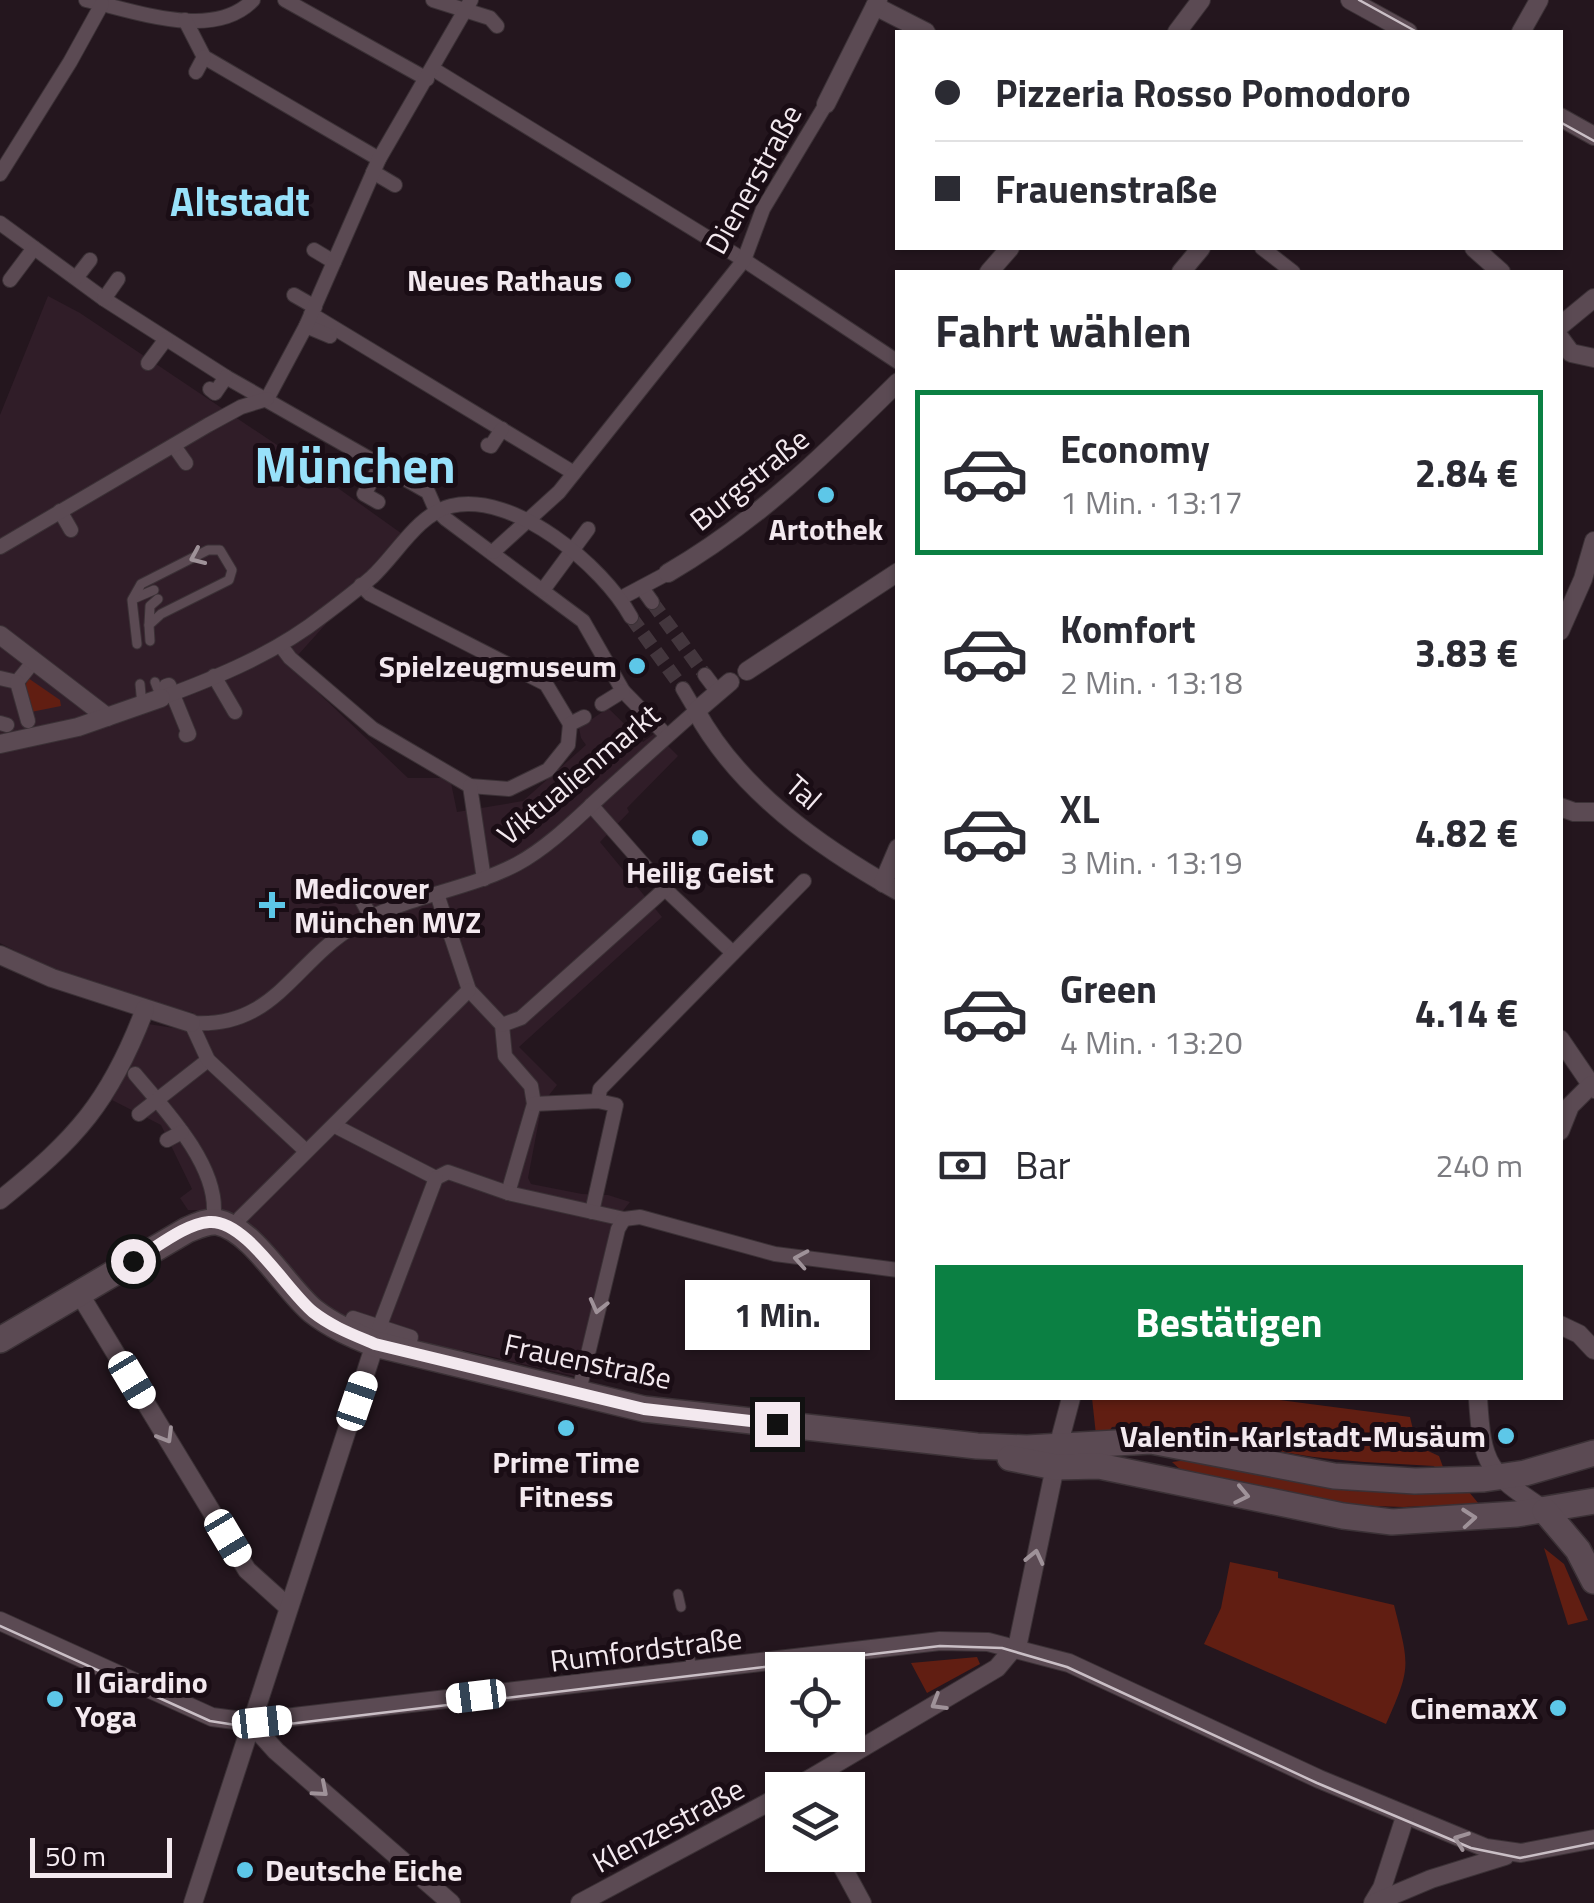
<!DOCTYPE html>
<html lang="de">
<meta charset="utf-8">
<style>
:root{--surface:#fff;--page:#f2f2f3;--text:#2b2b33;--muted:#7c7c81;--line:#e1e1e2;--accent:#0b8043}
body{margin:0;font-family:"Titillium Web",sans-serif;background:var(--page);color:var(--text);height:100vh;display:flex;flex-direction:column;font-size:38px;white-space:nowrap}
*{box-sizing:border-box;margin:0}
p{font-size:32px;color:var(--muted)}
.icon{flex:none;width:55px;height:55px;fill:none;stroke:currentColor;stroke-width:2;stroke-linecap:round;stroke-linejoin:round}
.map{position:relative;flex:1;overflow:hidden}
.side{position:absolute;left:895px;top:270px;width:668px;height:1130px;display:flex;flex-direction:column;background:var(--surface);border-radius:0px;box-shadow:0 2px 8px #0004}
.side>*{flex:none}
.banner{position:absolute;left:895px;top:30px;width:668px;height:220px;border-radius:0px;box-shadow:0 2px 8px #0004;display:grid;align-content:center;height:220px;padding:0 40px;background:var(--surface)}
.buttons{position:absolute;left:765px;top:1652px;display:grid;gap:20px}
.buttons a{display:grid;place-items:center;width:100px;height:100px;border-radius:0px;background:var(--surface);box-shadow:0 2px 8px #0004;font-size:50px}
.scale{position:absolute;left:30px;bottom:25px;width:142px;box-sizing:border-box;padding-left:10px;border:5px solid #f3e9ef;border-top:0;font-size:28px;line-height:35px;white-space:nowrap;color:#f3e9ef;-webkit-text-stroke:8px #1a0d15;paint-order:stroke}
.end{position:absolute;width:45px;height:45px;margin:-22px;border:12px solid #f3e9ef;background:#111;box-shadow:0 0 0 5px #111}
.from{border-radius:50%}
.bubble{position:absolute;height:70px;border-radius:0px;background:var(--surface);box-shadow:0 2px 8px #0004;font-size:32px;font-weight:700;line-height:70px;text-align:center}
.car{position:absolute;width:30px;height:60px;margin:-30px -15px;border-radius:12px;box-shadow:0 0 8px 2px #0007;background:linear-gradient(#fff 24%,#345 0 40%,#fff 0 76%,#345 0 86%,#fff 0)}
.banner b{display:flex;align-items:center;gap:35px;height:95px;font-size:38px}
.banner b+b{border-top:2px solid var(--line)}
.banner i{width:25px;height:25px;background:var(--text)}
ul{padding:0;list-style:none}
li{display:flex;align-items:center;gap:30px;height:165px;margin:0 20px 15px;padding:0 20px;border:5px solid transparent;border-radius:0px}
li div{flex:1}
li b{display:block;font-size:38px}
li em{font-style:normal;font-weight:700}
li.active{border-color:var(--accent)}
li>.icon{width:90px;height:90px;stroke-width:1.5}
h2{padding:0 40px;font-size:45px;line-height:120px}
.pay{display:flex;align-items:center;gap:25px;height:110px;padding:0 40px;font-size:38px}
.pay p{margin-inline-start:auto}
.cta{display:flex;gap:20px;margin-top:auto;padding:20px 40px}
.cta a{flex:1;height:115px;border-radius:0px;background:var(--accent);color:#fff;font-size:40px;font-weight:700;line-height:115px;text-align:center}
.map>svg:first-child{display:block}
.built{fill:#301d28}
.green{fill:#611e12}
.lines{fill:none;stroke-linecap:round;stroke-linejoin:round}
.pedestrian-tunnel{stroke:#43363d;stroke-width:14;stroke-dasharray:14 7;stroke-linecap:butt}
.service-casing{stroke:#3b3136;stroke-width:11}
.pedestrian-casing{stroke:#3b3136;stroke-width:16}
.minor-casing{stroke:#3b3136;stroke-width:20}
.secondary-casing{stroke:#3b3136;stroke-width:28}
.service{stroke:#5b4a53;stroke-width:9}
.pedestrian{stroke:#5b4a53;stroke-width:14}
.minor{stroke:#5b4a53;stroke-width:18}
.secondary{stroke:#5b4a53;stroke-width:25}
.tram{stroke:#cabfc6;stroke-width:2.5}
.oneway{stroke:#9f9299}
.route{stroke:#f3e9ef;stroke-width:12}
.poi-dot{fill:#5dc7e8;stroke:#1a0d15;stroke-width:4}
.labels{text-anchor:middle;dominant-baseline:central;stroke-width:10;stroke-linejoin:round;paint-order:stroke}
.street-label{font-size:30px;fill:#f3e9ef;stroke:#1a0d15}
.poi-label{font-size:30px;font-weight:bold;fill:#f3e9ef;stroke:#1a0d15;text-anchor:end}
.district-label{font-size:40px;font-weight:bold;fill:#98e1fa;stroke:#1a0d15}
.town-label{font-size:50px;font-weight:bold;fill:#98e1fa;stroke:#1a0d15}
</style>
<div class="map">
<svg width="1594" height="1903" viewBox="0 0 1594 1903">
<rect width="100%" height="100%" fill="#24161e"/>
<!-- built -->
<path class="built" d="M48,296L80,313L289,453L405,536L289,665L408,778H450L457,812L523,801L586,745L581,738L579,728L608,708L643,742L655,733L678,756L627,808L629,812L600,842L662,917L519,1047L557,1085L542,1104L528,1178L531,1184L582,1194L608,1195L630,1202L617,1218L574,1376L463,1350L461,1355L377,1333L325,1308L214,1210H188L180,1198L192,1189L161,1125L112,1100L148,1024L187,1030L194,1013L119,994L65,976L0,943V415Z"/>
<!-- green -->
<g class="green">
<path d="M28,678L60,700L61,706L31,712L25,687Z"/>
<path d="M1092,1398H1265L1410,1417L1417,1446L1439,1456L1443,1467L1436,1470L1434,1466C1387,1463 1341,1462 1295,1454C1238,1444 1170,1420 1112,1427L1107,1434L1096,1435Z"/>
<path d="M1202,1458L1349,1491L1469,1492L1479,1504L1403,1507L1345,1505L1183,1472L1172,1462Z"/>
<path d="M1544,1548L1564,1564L1588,1620L1568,1625Z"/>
<path d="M1230,1562L1278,1572V1578L1394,1605C1409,1665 1412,1666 1386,1724L1204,1644L1221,1608Z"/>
<path d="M977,1657L980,1664L927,1693L911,1663Z"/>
</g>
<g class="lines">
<!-- pedestrian-tunnel -->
<g class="pedestrian-tunnel">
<path d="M652,602L705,675"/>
<path d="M631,617L683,689"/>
</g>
<defs>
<g id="service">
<path d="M133,599L154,590"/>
<path d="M149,625L150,606L158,599"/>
<path d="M137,644L132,600L141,584L208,550H220L232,570L229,580L161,614L149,625L150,641"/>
<path d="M155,682L161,698"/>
<path d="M140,684L142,705"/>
<path d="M678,1594L681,1607"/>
<path d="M689,1652L692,1671"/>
</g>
<g id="pedestrian">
<path d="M86,0C135,11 214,41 253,0"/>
<path d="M285,0L427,79"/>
<path d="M433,0L490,18L497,26"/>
<path d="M185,20L204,57L379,159"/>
<path d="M433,69L744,260L898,362"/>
<path d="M196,72L204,57"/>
<path d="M373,172L395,185"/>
<path d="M0,174L70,62L102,4"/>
<path d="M0,223L104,299L226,377L428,492L435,508L446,519L583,621L623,691L667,736"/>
<path d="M1262,248L1293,272"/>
<path d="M314,250L334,262"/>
<path d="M76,278L90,260"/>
<path d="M10,280L34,248"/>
<path d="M294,295L315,307"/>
<path d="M104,299L118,279"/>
<path d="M311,314L574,473"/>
<path d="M306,326L330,336"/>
<path d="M148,363L166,339"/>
<path d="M210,389L215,393L226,377"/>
<path d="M267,399L306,326L379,159L471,0"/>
<path d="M488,445L491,446L502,429"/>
<path d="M174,446L186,463"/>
<path d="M378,502L364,494L381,465"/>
<path d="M60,511L71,530"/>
<path d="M0,547L208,425L241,407L267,399"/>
<path d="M493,552L559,492L744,260L763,209L826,104"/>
<path d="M361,585L370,594L546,684L570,724"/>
<path d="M642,588L652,602"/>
<path d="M543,590L588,529"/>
<path d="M621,598L668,573"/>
<path d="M281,646L290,658L373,729L470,786L509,789L548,770L568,745L570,724L584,717"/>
<path d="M705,675L717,691"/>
<path d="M214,676L235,712"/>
<path d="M0,678L17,682L34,661"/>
<path d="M17,682L28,721"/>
<path d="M166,686L169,685L189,734L186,735"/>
<path d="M161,698C218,677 276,653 324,615C340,603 357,590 372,577C396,555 418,514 451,506C514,491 603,566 631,617"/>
<path d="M602,704L623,691"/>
<path d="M0,723L7,725"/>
<path d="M470,786L484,879"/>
<path d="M591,805L665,889L733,953"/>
<path d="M437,894L469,990L502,1025L505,1056L531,1086L534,1104L508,1193"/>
<path d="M360,897L371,917"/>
<path d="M502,1025L521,1018L665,889"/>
<path d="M135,1074C165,1110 215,1162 214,1210"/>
<path d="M598,1101L600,1089L804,881"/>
<path d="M534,1104L598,1101L616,1105L592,1212"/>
<path d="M139,1114L208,1060"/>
<path d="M335,1126L436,1178L448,1172L508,1193L624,1219L640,1217L775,1254L898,1270"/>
<path d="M167,1140L182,1132"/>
<path d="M306,1151L208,1060L191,1023C274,1029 292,964 354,926C404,896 466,891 517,864C548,847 574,821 600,797C632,768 664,739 696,711L683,689"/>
<path d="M240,1218L469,990"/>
<path d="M352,1321L353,1318L411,1337L410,1341"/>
<path d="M379,1328L436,1178"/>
<path d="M578,1395L618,1229L624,1219"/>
</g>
<g id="minor">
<path d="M1350,0L1408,32"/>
<path d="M875,6L926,32"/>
<path d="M1177,32L1201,0"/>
<path d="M1521,32L1539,0"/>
<path d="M826,104L878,0"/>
<path d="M1560,117L1594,136"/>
<path d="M1474,248L1501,272"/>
<path d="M989,272L1010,248"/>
<path d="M1181,272L1201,248"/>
<path d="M1560,326L1594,298"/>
<path d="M1560,338L1571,353L1594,358"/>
<path d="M668,573C759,520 824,455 898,382"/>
<path d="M1560,631L1583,579L1594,541"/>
<path d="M0,635L107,717"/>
<path d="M747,671L898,572"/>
<path d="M730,682L696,711C740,791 820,847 898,891"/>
<path d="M0,744L78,727L161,698"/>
<path d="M1560,807L1574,812H1594"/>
<path d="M883,883L898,848"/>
<path d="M0,955L52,978L191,1023"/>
<path d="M1560,1039L1594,1089"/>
<path d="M1560,1131L1570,1106L1591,1085"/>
<path d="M0,1200C76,1139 110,1102 145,1009"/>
<path d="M79,1293L247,1570L287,1606"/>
<path d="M1560,1325L1579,1334L1594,1350"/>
<path d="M1478,1398C1482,1467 1488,1472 1545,1510"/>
<path d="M1058,1447L1071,1398"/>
<path d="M0,1621L212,1717L250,1722L940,1641L988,1642L1069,1663L1319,1779L1486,1848L1521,1853L1594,1839"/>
<path d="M250,1722L276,1751L451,1903"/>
<path d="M791,1790L997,1668L1018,1643L1055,1467"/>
<path d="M836,1855L862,1903"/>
<path d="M193,1903L375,1344"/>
<path d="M580,1903L782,1795"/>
<path d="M1373,1903L1382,1888L1405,1817"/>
<path d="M1374,1903L1431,1879L1505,1856"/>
</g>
<g id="secondary">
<path d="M0,1340L187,1230C197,1226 206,1221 217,1222C253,1229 285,1288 313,1311C332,1326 353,1335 375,1344L644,1409L977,1446L1027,1448L1151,1441L1334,1476L1415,1481L1484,1479L1525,1473L1594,1453"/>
<path d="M1010,1458L1055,1467L1099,1466L1343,1516L1392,1522L1517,1514L1594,1501"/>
<path d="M1545,1511L1578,1550L1594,1581"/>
</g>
</defs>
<!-- service casing -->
<use href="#service" class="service-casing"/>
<!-- pedestrian casing -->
<use href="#pedestrian" class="pedestrian-casing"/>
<!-- minor casing -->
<use href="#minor" class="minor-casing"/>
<!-- secondary casing -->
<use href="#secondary" class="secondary-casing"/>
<!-- service -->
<use href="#service" class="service"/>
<!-- pedestrian -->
<use href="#pedestrian" class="pedestrian"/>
<!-- minor -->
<use href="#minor" class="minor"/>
<!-- secondary -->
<use href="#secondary" class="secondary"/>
<!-- tram -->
<g class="tram">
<path d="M1359,0L1417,32"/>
<path d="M1560,122L1594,141"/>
<path d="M0,1626L210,1721L255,1728L940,1646L1002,1648L1067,1667L1317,1783L1471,1848L1520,1858L1594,1843"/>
</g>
</g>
<!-- one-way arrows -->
<defs><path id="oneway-chevron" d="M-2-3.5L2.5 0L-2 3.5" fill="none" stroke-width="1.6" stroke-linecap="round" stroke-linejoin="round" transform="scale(2.5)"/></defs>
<g class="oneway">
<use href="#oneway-chevron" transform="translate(197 557) rotate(156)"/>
<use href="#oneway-chevron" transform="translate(801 1259) rotate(-170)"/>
<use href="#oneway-chevron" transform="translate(598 1306) rotate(104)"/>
<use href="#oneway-chevron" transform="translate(166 1436) rotate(59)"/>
<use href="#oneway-chevron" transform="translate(1242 1495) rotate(12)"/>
<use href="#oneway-chevron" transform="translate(1469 1518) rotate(-5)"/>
<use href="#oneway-chevron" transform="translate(1035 1557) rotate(-77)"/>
<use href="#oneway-chevron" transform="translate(938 1703) rotate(149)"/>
<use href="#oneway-chevron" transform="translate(321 1790) rotate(41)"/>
<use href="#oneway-chevron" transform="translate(1461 1840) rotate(-159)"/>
</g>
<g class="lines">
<!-- route -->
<path class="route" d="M133,1261C155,1249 184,1224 209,1222C246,1219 286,1290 313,1312C332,1327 354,1335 375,1344L644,1409L777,1424"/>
</g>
<!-- markers -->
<g class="poi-dot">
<circle cx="623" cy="280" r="10"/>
<circle cx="826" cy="495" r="10"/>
<circle cx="637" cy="666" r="10"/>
<circle cx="700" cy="838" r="10"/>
<path d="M267 890h10v10h10v10h-10v10h-10v-10h-10v-10h10z"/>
<circle cx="566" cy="1428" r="10"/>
<circle cx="1506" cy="1436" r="10"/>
<circle cx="55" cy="1699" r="10"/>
<circle cx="1558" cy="1708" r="10"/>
<circle cx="245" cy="1870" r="10"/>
</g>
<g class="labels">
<!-- street labels -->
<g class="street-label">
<text transform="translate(753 179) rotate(-61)">Dienerstraße</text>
<text transform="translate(749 479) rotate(-39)">Burgstraße</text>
<text transform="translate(578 774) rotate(-40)">Viktualienmarkt</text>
<text transform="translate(804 792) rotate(41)">Tal</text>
<text transform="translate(588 1361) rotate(12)">Frauenstraße</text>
<text transform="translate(646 1649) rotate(-7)">Rumfordstraße</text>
<text transform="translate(668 1825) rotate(-28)">Klenzestraße</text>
</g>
<!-- poi labels -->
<g class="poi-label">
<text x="603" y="280">Neues Rathaus</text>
<text x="826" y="529" text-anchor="middle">Artothek</text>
<text x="617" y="666">Spielzeugmuseum</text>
<text x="700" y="872" text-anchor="middle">Heilig Geist</text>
<text x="294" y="888" text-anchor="start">Medicover<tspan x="294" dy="34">München MVZ</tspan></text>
<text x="1486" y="1436">Valentin-Karlstadt-Musäum</text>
<text x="566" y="1462" text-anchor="middle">Prime Time<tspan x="566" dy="34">Fitness</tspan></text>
<text x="75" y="1682" text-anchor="start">Il Giardino<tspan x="75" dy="34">Yoga</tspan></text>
<text x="1538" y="1708">CinemaxX</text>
<text x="265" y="1870" text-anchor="start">Deutsche Eiche</text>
</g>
<!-- district labels -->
<g class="district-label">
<text x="240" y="201">Altstadt</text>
</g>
<!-- town labels -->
<g class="town-label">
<text x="355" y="464">München</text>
</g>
</g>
</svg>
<div class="buttons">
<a><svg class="icon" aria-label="locate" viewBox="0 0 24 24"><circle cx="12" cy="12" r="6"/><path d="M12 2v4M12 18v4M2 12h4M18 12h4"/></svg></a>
<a><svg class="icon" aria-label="layers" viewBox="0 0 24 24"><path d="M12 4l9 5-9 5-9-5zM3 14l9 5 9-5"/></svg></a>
</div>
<div class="scale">50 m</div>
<i class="end from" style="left:133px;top:1261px"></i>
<i class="end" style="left:777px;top:1424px"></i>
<div class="bubble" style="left:685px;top:1280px;width:185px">1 Min.</div>
<i class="car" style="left:132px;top:1380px;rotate:149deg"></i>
<i class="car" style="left:357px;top:1401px;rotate:19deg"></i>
<i class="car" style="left:228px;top:1538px;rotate:149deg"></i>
<i class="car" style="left:476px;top:1696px;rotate:263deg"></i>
<i class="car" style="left:262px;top:1722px;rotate:84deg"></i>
<div class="banner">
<b><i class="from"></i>Pizzeria Rosso Pomodoro</b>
<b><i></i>Frauenstraße</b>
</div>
<section class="side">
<h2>Fahrt wählen</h2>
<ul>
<li class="active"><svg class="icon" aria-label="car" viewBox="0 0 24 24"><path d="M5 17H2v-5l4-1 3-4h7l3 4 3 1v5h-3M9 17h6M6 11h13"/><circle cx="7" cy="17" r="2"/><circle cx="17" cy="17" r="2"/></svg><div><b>Economy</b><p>1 Min. · 13:17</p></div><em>2.84 €</em></li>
<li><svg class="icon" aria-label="car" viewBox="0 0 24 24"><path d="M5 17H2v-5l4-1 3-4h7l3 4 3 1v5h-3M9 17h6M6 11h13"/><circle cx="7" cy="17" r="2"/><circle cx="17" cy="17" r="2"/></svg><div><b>Komfort</b><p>2 Min. · 13:18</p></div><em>3.83 €</em></li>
<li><svg class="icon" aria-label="car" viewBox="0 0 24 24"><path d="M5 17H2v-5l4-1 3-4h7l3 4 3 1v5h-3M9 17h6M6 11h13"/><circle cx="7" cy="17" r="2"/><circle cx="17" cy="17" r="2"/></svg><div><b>XL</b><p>3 Min. · 13:19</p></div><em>4.82 €</em></li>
<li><svg class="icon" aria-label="car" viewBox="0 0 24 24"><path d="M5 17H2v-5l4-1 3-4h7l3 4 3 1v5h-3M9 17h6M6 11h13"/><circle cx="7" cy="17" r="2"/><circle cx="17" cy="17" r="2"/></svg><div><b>Green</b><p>4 Min. · 13:20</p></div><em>4.14 €</em></li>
</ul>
<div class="pay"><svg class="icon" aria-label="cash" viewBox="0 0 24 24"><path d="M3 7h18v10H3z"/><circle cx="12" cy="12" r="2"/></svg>Bar<p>240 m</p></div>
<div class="cta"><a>Bestätigen</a></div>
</section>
</div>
